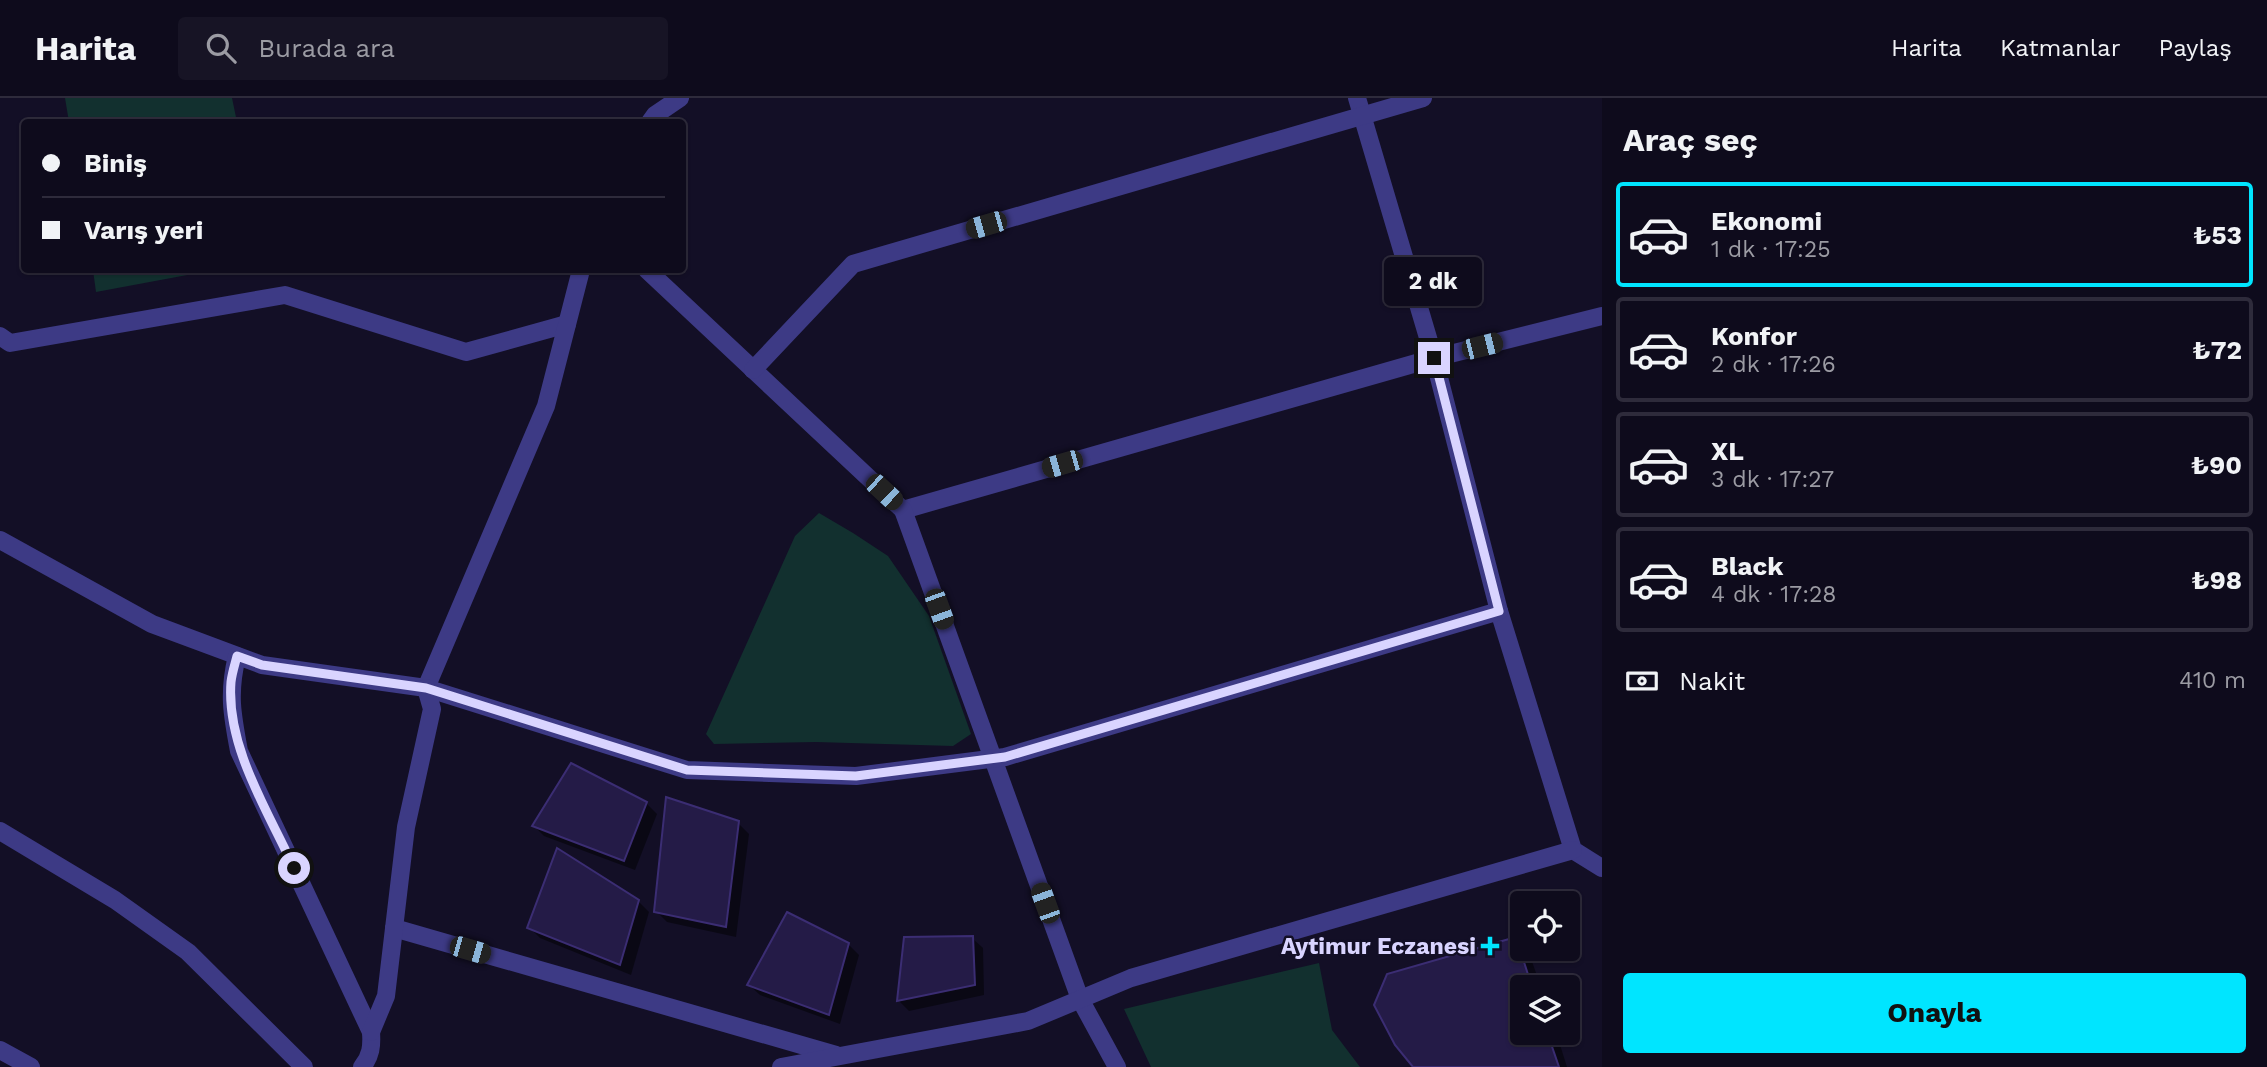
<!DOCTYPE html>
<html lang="tr">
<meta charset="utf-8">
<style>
:root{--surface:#0e0b1c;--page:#171425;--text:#f1f3f6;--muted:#9b9ba3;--line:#2e2b3b;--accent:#00e5ff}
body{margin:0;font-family:"Work Sans",sans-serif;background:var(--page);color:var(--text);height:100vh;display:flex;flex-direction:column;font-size:26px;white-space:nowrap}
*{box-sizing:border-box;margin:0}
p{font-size:23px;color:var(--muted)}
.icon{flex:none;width:38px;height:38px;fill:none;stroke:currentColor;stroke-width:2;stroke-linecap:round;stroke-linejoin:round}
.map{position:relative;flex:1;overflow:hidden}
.details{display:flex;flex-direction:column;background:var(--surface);width:665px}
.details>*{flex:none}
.hud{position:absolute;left:21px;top:21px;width:665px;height:154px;border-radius:7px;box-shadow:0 2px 5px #0004,0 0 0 2px var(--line);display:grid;align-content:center;height:154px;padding:0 21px;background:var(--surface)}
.controls{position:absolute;left:1510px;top:793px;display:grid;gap:14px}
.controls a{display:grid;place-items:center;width:70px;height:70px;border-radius:7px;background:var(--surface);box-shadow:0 2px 5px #0004,0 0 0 2px var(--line);font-size:35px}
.end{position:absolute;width:32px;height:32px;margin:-16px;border:9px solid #d9d4ff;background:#111;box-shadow:0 0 0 4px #111}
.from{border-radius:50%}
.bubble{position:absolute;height:49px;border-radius:7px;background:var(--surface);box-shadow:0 2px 5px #0004,0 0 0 2px var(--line);font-size:23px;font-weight:700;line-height:49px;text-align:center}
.car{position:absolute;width:21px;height:42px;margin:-21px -10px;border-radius:9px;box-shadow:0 0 5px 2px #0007;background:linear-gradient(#222 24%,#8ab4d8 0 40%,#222 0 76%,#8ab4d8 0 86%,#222 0)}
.hud b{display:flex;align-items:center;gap:24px;height:66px;font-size:26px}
.hud b+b{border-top:2px solid var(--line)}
.hud i{width:18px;height:18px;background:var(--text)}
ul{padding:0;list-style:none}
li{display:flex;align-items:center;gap:21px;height:105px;margin:0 14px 10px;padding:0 7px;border:4px solid var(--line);border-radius:7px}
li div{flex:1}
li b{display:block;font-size:26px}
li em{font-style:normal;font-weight:700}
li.current{border-color:var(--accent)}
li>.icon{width:63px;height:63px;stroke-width:1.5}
h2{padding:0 21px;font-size:32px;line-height:84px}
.pay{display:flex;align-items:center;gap:18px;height:77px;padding:0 21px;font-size:26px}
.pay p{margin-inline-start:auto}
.action{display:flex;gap:14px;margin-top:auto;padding:14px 21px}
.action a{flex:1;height:80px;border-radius:7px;background:var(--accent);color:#111;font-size:28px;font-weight:700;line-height:80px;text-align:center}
header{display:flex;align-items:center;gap:42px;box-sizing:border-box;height:98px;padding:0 35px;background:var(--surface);border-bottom:2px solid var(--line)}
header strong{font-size:33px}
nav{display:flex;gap:38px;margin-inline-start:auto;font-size:24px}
.search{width:490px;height:63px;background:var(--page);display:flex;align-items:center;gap:18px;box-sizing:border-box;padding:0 24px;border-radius:7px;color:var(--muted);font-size:26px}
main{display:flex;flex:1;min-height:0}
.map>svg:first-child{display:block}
.green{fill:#12302f}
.shadow{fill:#0007}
.building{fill:#241b47;stroke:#3b2d73;stroke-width:2}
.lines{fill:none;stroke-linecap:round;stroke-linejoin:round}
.minor{stroke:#3d3a85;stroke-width:18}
.route{stroke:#d9d4ff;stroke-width:9}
.poi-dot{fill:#00e5ff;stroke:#130f26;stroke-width:2.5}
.labels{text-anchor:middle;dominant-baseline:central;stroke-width:5;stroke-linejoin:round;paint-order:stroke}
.poi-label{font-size:23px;font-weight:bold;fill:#d9d4ff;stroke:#130f26;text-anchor:end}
</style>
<header>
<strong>Harita</strong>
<div class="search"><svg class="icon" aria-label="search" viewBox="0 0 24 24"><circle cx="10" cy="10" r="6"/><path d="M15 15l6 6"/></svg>Burada ara</div>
<nav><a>Harita</a><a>Katmanlar</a><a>Paylaş</a></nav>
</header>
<main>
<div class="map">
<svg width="1602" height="969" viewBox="0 0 1602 969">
<rect width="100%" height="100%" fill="#130f26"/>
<!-- green -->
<g class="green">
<path d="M65,0H232L237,24H69Z"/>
<path d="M93,172H214L96,194Z"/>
<path d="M819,415L853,435L888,458L929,518L971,636L953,648L816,644L714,646L706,636L795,438Z"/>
<path d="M1319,865L1332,932L1360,969H1151L1124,911Z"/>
</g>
<!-- shadow -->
<g class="shadow">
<path d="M646,705L657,716L635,772L544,738L534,728Z"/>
<path d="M738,725L749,736L736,839L667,824L656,813Z"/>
<path d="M638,803L649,814L631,877L540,840L529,829Z"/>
<path d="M972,840L983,850L984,897L909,913L899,903Z"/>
<path d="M1515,841L1522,850L1529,855L1541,889H1522V934H1556L1567,969H1415Z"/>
<path d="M848,846L859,857L840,926L760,897L749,887Z"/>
</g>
<!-- building -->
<g class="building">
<path d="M571,665L647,704L624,763L532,728Z"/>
<path d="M666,699L739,723L726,829L654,814Z"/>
<path d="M557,750L639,802L620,867L527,830Z"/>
<path d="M787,814L849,845L829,917L747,887Z"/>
<path d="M973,838L975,887L897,903L904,839Z"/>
<path d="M1516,839L1532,889H1522V934H1547L1559,969H1413L1395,947L1374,907L1387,876Z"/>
</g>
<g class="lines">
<!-- minor -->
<g class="minor">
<path d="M1357,0L1434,260L1499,513L1573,752L1602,770"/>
<path d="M650,24L655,17L680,0"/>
<path d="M647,172L903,412L1434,260L1602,218"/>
<path d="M0,238L10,245L285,197L466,254L567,226"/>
<path d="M753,272L853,166L1423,0"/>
<path d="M903,412L1080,901L1117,969"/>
<path d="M0,442L152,526L262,567L426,590L546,308L581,172"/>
<path d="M237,558C228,595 232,616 239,653L371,934C372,948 371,958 362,969"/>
<path d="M426,590L687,672L856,678L1005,659L1499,513"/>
<path d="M0,733L115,802L188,854L304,969"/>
<path d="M394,830L836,957"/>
<path d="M371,934L386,898L406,729L432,611L426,590"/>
<path d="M0,952L31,969"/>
<path d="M781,969L1028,923L1131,880L1573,752"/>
</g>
</g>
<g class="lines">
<!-- route -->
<path class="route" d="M294,770C268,713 226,649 231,584C232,575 235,566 237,558L262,567L426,590L687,672L856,678L1005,659L1499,513L1434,260"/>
</g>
<!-- markers -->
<path class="poi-dot" d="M1486.5 837.5h7v7h7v7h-7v7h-7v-7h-7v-7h7z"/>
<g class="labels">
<!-- poi labels -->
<g class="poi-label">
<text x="1476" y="848">Aytimur Eczanesi</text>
</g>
</g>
</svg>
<div class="controls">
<a><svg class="icon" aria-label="locate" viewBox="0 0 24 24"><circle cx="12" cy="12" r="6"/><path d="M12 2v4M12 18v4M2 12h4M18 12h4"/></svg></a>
<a><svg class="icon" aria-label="layers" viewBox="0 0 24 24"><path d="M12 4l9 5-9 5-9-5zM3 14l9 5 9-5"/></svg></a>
</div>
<i class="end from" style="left:294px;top:770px"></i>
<i class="end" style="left:1434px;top:260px"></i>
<div class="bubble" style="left:1384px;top:159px;width:98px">2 dk</div>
<i class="car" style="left:986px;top:127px;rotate:254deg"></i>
<i class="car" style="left:1482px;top:248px;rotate:76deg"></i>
<i class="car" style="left:1062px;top:366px;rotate:254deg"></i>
<i class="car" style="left:884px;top:394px;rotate:133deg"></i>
<i class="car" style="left:939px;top:511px;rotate:160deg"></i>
<i class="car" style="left:1045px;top:805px;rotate:340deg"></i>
<i class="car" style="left:470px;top:852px;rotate:106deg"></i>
<div class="hud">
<b><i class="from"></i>Biniş</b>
<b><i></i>Varış yeri</b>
</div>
</div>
<section class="details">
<h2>Araç seç</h2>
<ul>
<li class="current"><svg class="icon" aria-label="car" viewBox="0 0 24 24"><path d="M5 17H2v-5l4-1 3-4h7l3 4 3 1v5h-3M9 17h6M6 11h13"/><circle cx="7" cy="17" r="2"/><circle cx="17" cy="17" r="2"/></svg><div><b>Ekonomi</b><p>1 dk · 17:25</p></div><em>₺53</em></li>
<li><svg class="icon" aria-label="car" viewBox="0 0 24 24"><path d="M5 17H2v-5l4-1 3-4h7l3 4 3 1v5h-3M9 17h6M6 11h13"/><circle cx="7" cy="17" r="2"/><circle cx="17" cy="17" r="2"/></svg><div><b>Konfor</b><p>2 dk · 17:26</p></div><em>₺72</em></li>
<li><svg class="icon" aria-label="car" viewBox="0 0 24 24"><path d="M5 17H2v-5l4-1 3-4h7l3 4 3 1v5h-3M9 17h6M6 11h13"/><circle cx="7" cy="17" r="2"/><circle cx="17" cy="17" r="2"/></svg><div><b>XL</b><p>3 dk · 17:27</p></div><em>₺90</em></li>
<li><svg class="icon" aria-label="car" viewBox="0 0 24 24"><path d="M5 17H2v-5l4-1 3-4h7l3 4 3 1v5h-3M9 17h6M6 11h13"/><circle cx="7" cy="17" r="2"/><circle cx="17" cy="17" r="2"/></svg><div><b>Black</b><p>4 dk · 17:28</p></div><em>₺98</em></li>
</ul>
<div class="pay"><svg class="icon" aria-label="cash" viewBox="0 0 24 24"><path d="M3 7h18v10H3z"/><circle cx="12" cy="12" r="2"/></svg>Nakit<p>410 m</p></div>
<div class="action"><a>Onayla</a></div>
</section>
</main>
